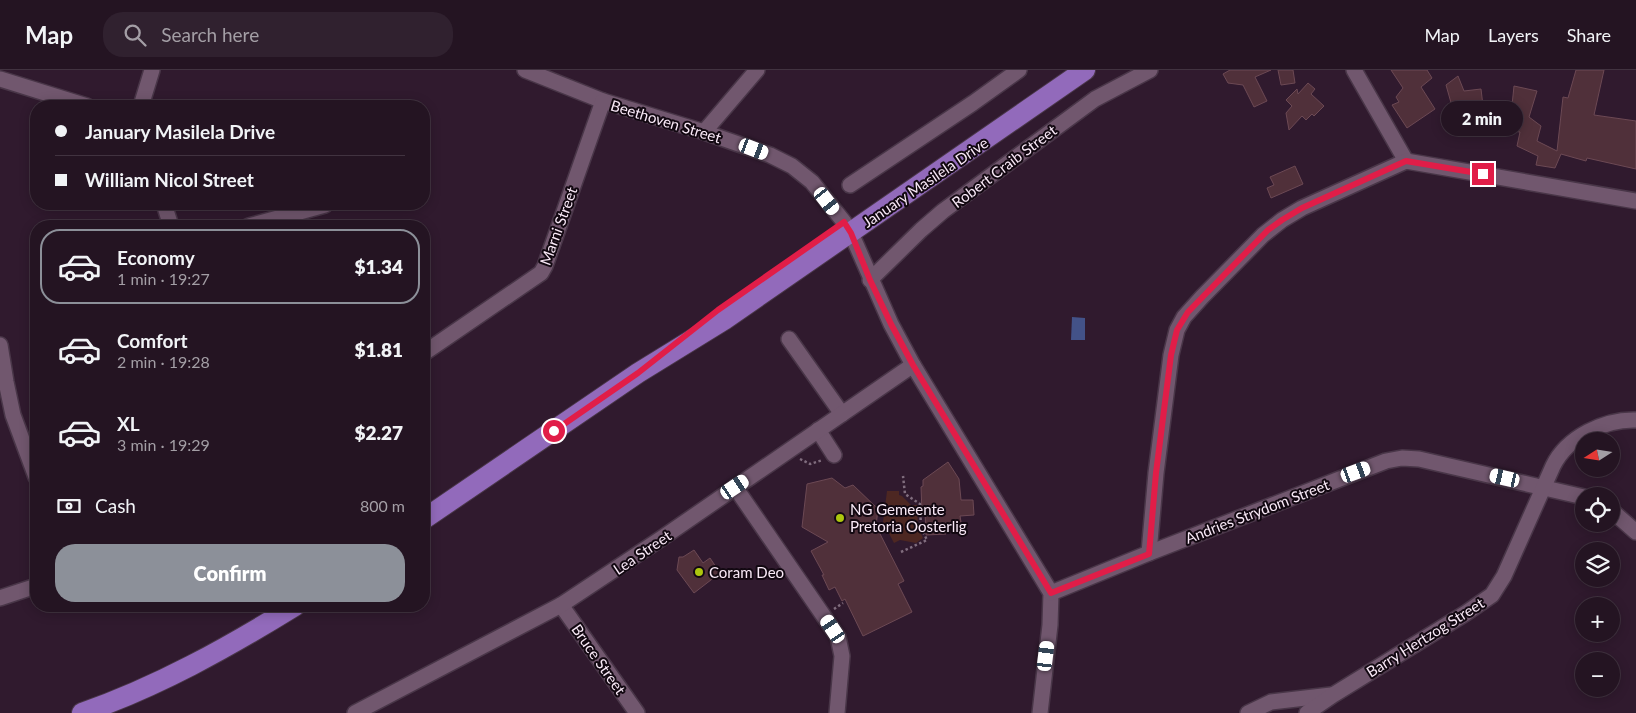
<!DOCTYPE html>
<meta charset="utf-8">
<style>
:root{--surface:#241422;--page:#30212f;--text:#f1f3f6;--muted:#a39ea5;--line:#413340;--accent:#8c9099}
body{margin:0;font-family:Lato,sans-serif;background:var(--page);color:var(--text);height:100vh;display:flex;flex-direction:column;font-size:19px;white-space:nowrap}
*{box-sizing:border-box;margin:0}
p{font-size:16px;color:var(--muted)}
.icon{flex:none;width:28px;height:28px;fill:none;stroke:currentColor;stroke-width:2;stroke-linecap:round;stroke-linejoin:round}
.map{position:relative;flex:1;overflow:hidden}
.panel{position:absolute;left:30px;top:150px;width:400px;height:392px;display:flex;flex-direction:column;background:var(--surface);border-radius:20px;box-shadow:0 2px 12px #0003,0 0 0 1px var(--line)}
.panel>*{flex:none}
.hud{position:absolute;left:30px;top:30px;width:400px;height:110px;border-radius:20px;box-shadow:0 2px 12px #0003,0 0 0 1px var(--line);display:grid;align-content:center;height:110px;padding:0 25px;background:var(--surface)}
.needle{width:32px;rotate:258deg}
.tools{position:absolute;left:1575px;top:362px;display:grid;gap:10px}
.tools a{display:grid;place-items:center;width:45px;height:45px;border-radius:50%;background:var(--surface);box-shadow:0 2px 12px #0003,0 0 0 1px var(--line);font-size:25px}
.end{position:absolute;width:22px;height:22px;margin:-11px;border:6px solid #e11d48;background:#fff;box-shadow:0 0 0 2px #fff}
.from{border-radius:50%}
.bubble{position:absolute;height:35px;border-radius:18px;background:var(--surface);box-shadow:0 2px 12px #0003,0 0 0 1px var(--line);font-size:16px;font-weight:800;line-height:35px;text-align:center}
.car{position:absolute;width:15px;height:30px;margin:-15px -8px;border-radius:6px;box-shadow:0 0 4px 1px #0007;background:linear-gradient(#fff 24%,#345 0 40%,#fff 0 76%,#345 0 86%,#fff 0)}
.hud b{display:flex;align-items:center;gap:18px;height:48px;font-size:19px}
.hud b+b{border-top:1px solid var(--line)}
.hud i{width:12px;height:12px;background:var(--text)}
ul{padding:9px 0 0;list-style:none}
li{display:flex;align-items:center;gap:15px;height:75px;margin:0 10px 8px;padding:0 15px;border:2px solid transparent;border-radius:20px}
li div{flex:1}
li b{display:block;font-size:19px}
li em{font-style:normal;font-weight:800}
li.current{border-color:var(--accent)}
li>.icon{width:45px;height:45px;stroke-width:1.5}
.pay{display:flex;align-items:center;gap:12px;height:55px;padding:0 25px;font-size:19px}
.pay p{margin-inline-start:auto}
.primary-button{display:flex;gap:10px;margin-top:auto;padding:10px 25px}
.primary-button a{flex:1;height:58px;border-radius:20px;background:var(--accent);color:#fff;font-size:20px;font-weight:800;line-height:58px;text-align:center}
header{display:flex;align-items:center;gap:30px;box-sizing:border-box;height:70px;padding:0 25px;background:var(--surface);border-bottom:1px solid var(--line)}
header strong{font-size:24px}
nav{display:flex;gap:28px;margin-inline-start:auto;font-size:18px}
.search{width:350px;height:45px;background:var(--page);display:flex;align-items:center;gap:12px;box-sizing:border-box;padding:0 18px;border-radius:20px;color:var(--muted);font-size:19px}
.map>svg:first-child{display:block}
.green{fill:#4d2722}
.water{fill:#435288}
.building{fill:#50303a;stroke:#6c4954}
.lines{fill:none;stroke-linecap:round;stroke-linejoin:round}
.minor-casing{stroke:#493648;stroke-width:18}
.major-casing{stroke:#493648;stroke-width:22}
.path{stroke:#806d7e;stroke-width:2.5;stroke-dasharray:2.5 2.5;stroke-linecap:butt}
.minor{stroke:#71576e;stroke-width:15}
.major{stroke:#926abb;stroke-width:20}
.route{stroke:#e11d48;stroke-width:6}
.poi-dot{fill:#adc60e;stroke:#120811;stroke-width:2}
.labels{text-anchor:middle;dominant-baseline:central;stroke-width:4;stroke-linejoin:round;paint-order:stroke}
.street-label{font-size:15px;fill:#f9e9f7;stroke:#120811}
.poi-label{font-size:15px;fill:#f9e9f7;stroke:#120811;text-anchor:start}
</style>
<header>
<strong>Map</strong>
<div class="search"><svg class="icon" aria-label="search" viewBox="0 0 24 24"><circle cx="10" cy="10" r="6"/><path d="M15 15l6 6"/></svg>Search here</div>
<nav><a>Map</a><a>Layers</a><a>Share</a></nav>
</header>
<div class="map">
<svg width="1636" height="643" viewBox="0 0 1636 643">
<rect width="100%" height="100%" fill="#301a2e"/>
<!-- green -->
<path class="green" d="M887,421H899V425L902,426L911,435H917L918,457L923,468L916,473L900,470L894,473L883,452Z"/>
<!-- water -->
<path class="water" d="M1072,247L1085,248V270H1071Z"/>
<!-- building -->
<g class="building">
<path d="M1230,0H1271L1255,7L1267,31L1254,37L1243,15L1228,13L1223,4Z"/>
<path d="M1278,0H1293L1295,13L1281,15Z"/>
<path d="M1391,0H1427L1432,8L1421,17L1435,39L1407,58L1392,35L1399,32L1396,27L1403,18Z"/>
<path d="M1576,0H1604L1594,45L1636,51V99L1587,88L1586,91L1561,84L1555,98L1536,95L1538,86L1517,76L1520,62L1492,58L1471,62L1464,53L1457,54L1446,15L1458,6L1464,21L1481,19L1484,44L1511,45L1514,16L1537,21L1529,47L1541,56L1537,71L1557,81L1563,27L1568,28Z"/>
<path d="M1308,13L1315,19L1311,24L1324,36L1314,46L1312,44L1306,50L1302,46L1289,60L1286,43L1292,36L1286,30L1297,19L1298,24Z"/>
<path d="M1295,96L1303,114L1271,128L1267,118L1274,115L1270,107Z"/>
<path d="M948,392L959,409L961,430H973L974,445L960,446L961,452L945,453L946,464L926,465L925,442H922L921,417L923,416V410Z"/>
<path d="M832,408L845,418L853,415L878,439L876,456L904,511L898,514L912,542L863,566L845,529L842,531L835,517L829,520L822,505H824L811,481L828,472L802,457L807,414Z"/>
<path d="M694,480L703,493L710,488L720,503L694,523L677,500L679,487H683Z"/>
</g>
<g class="lines">
<defs>
<g id="minor">
<path d="M525,0L603,31L704,62L770,85L792,96L812,112L844,152L851,163L891,254L913,295L1051,523L1050,555L1040,643"/>
<path d="M1354,0L1406,91"/>
<path d="M0,9L87,36"/>
<path d="M141,36L152,0"/>
<path d="M704,62L757,0"/>
<path d="M850,115L973,33L1019,0"/>
<path d="M164,134L171,156"/>
<path d="M249,156L325,135"/>
<path d="M870,210L921,160L943,141L1095,29L1150,0"/>
<path d="M789,269L842,344"/>
<path d="M0,275L6,312L13,345L36,407"/>
<path d="M424,283L541,203L545,196L603,31"/>
<path d="M818,360L834,385"/>
<path d="M735,417L838,567L842,586L837,643"/>
<path d="M1611,440L1636,462"/>
<path d="M1149,483L1156,403L1171,285L1177,260L1184,247L1202,227L1263,165L1282,150L1302,138L1406,91L1636,131"/>
<path d="M1051,523L1149,483L1386,391L1402,388L1419,389L1584,427"/>
<path d="M0,528L36,516"/>
<path d="M561,535L637,643"/>
<path d="M355,643L561,535L662,468L913,295"/>
<path d="M1248,643L1271,632L1331,625"/>
<path d="M1307,643L1333,625L1466,543L1492,525L1504,506L1553,396C1567,367 1605,349 1636,350"/>
</g>
<g id="major">
<path d="M424,449L638,303L724,250L1085,0"/>
<path d="M82,643C157,617 227,578 295,536"/>
</g>
</defs>
<!-- minor casing -->
<use href="#minor" class="minor-casing"/>
<!-- major casing -->
<use href="#major" class="major-casing"/>
<!-- path -->
<g class="path">
<path d="M800,389L810,394L823,390"/>
<path d="M901,482L927,470L921,458L920,434L905,424L903,406"/>
<path d="M834,539L843,533"/>
</g>
<!-- minor -->
<use href="#minor" class="minor"/>
<!-- major -->
<use href="#major" class="major"/>
</g>
<g class="lines">
<!-- route -->
<path class="route" d="M554,361L638,303L718,240L844,152L851,163L870,210L891,254L913,295L1051,523L1149,484L1156,403L1171,285L1177,260L1188,242L1268,160L1282,150L1302,138L1406,91L1483,104"/>
</g>
<!-- markers -->
<g class="poi-dot">
<circle cx="840" cy="448" r="5"/>
<circle cx="699" cy="502" r="5"/>
</g>
<g class="labels">
<!-- street labels -->
<g class="street-label">
<text transform="translate(666 51) rotate(17)">Beethoven Street</text>
<text transform="translate(1004 96) rotate(-37)">Robert Craib Street</text>
<text transform="translate(925 112) rotate(-34)">January Masilela Drive</text>
<text transform="translate(558 156) rotate(-70)">Marni Street</text>
<text transform="translate(1257 441) rotate(-21)">Andries Strydom Street</text>
<text transform="translate(642 482) rotate(-34)">Lea Street</text>
<text transform="translate(1425 567) rotate(-32)">Barry Hertzog Street</text>
<text transform="translate(599 589) rotate(55)">Bruce Street</text>
</g>
<!-- poi labels -->
<g class="poi-label">
<text x="850" y="439">NG Gemeente<tspan x="850" dy="17">Pretoria Oosterlig</tspan></text>
<text x="709" y="502">Coram Deo</text>
</g>
</g>
</svg>
<div class="tools">
<a><svg class="needle" viewBox="-14 -14 28 28"><path d="M0-13l5 13h-10z" fill="#e53935"/><path d="M0 13l5-13h-10z" fill="#a39ea5"/></svg></a>
<a><svg class="icon" aria-label="locate" viewBox="0 0 24 24"><circle cx="12" cy="12" r="6"/><path d="M12 2v4M12 18v4M2 12h4M18 12h4"/></svg></a>
<a><svg class="icon" aria-label="layers" viewBox="0 0 24 24"><path d="M12 4l9 5-9 5-9-5zM3 14l9 5 9-5"/></svg></a>
<a>+</a>
<a>−</a>
</div>
<i class="end from" style="left:554px;top:361px"></i>
<i class="end" style="left:1483px;top:104px"></i>
<div class="bubble" style="left:1441px;top:31px;width:82px">2 min</div>
<i class="car" style="left:754px;top:79px;rotate:111deg"></i>
<i class="car" style="left:827px;top:131px;rotate:142deg"></i>
<i class="car" style="left:1356px;top:402px;rotate:70deg"></i>
<i class="car" style="left:1505px;top:408px;rotate:283deg"></i>
<i class="car" style="left:735px;top:417px;rotate:56deg"></i>
<i class="car" style="left:833px;top:559px;rotate:326deg"></i>
<i class="car" style="left:1046px;top:586px;rotate:7deg"></i>
<div class="hud">
<b><i class="from"></i>January Masilela Drive</b>
<b><i></i>William Nicol Street</b>
</div>
<section class="panel">
<ul>
<li class="current"><svg class="icon" aria-label="car" viewBox="0 0 24 24"><path d="M5 17H2v-5l4-1 3-4h7l3 4 3 1v5h-3M9 17h6M6 11h13"/><circle cx="7" cy="17" r="2"/><circle cx="17" cy="17" r="2"/></svg><div><b>Economy</b><p>1 min · 19:27</p></div><em>$1.34</em></li>
<li><svg class="icon" aria-label="car" viewBox="0 0 24 24"><path d="M5 17H2v-5l4-1 3-4h7l3 4 3 1v5h-3M9 17h6M6 11h13"/><circle cx="7" cy="17" r="2"/><circle cx="17" cy="17" r="2"/></svg><div><b>Comfort</b><p>2 min · 19:28</p></div><em>$1.81</em></li>
<li><svg class="icon" aria-label="car" viewBox="0 0 24 24"><path d="M5 17H2v-5l4-1 3-4h7l3 4 3 1v5h-3M9 17h6M6 11h13"/><circle cx="7" cy="17" r="2"/><circle cx="17" cy="17" r="2"/></svg><div><b>XL</b><p>3 min · 19:29</p></div><em>$2.27</em></li>
</ul>
<div class="pay"><svg class="icon" aria-label="cash" viewBox="0 0 24 24"><path d="M3 7h18v10H3z"/><circle cx="12" cy="12" r="2"/></svg>Cash<p>800 m</p></div>
<div class="primary-button"><a>Confirm</a></div>
</section>
</div>
